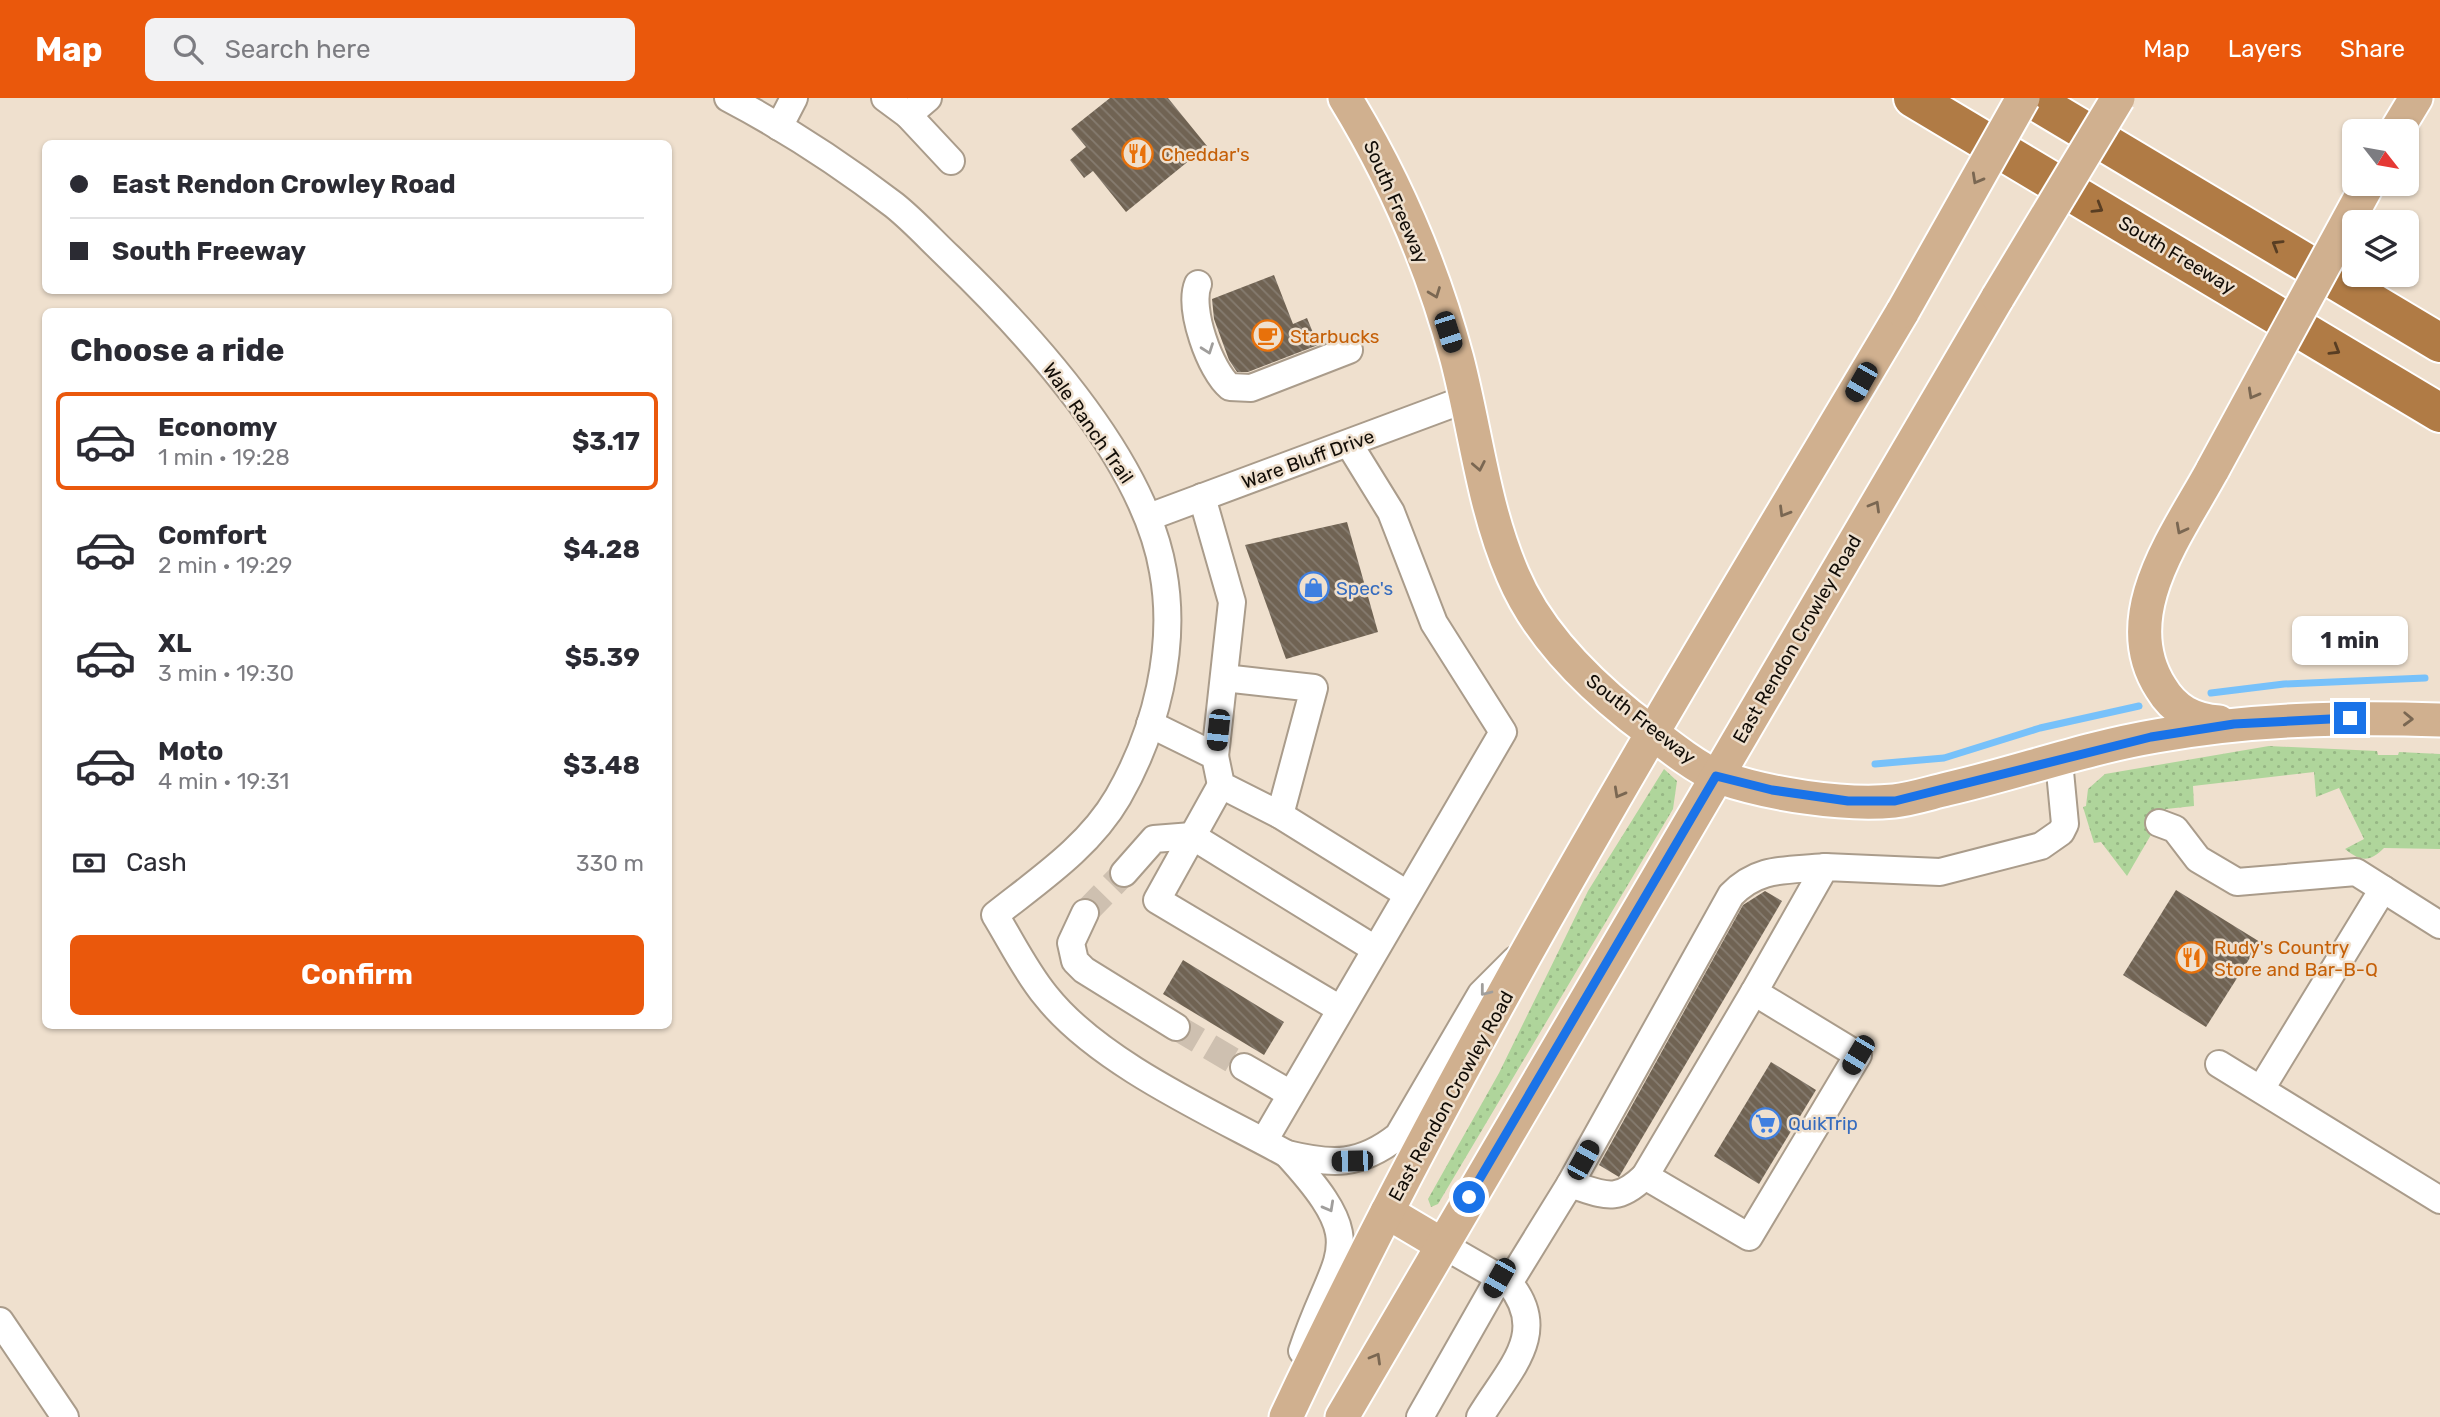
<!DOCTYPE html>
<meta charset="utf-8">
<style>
:root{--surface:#fff;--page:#f2f2f3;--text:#2b2b33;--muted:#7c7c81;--line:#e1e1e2;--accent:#ea580c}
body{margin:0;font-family:Rubik,sans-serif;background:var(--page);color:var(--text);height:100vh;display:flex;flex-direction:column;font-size:26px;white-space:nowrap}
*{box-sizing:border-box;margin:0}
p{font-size:23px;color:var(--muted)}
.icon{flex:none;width:38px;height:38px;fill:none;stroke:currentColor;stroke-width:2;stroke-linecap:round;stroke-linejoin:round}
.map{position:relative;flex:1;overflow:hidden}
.details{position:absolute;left:42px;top:210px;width:630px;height:721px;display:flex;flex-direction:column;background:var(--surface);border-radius:10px;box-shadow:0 2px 5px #0004}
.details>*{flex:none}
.banner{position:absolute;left:42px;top:42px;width:630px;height:154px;border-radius:10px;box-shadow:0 2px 5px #0004;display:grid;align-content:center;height:154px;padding:0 28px;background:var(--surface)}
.needle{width:46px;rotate:121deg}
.buttons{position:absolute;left:2342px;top:21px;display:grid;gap:14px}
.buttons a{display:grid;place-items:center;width:77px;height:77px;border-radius:10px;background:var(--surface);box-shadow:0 2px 5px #0004;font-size:35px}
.end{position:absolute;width:32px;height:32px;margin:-16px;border:9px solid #1a73e8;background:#fff;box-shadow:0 0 0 4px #fff}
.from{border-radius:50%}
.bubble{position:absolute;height:49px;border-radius:10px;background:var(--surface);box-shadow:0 2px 5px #0004;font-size:23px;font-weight:700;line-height:49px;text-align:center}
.car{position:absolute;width:21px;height:42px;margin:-21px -10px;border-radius:9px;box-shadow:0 0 5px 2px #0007;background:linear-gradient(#222 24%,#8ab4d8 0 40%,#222 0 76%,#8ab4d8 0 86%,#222 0)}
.banner b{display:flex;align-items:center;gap:24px;height:66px;font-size:26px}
.banner b+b{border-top:2px solid var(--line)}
.banner i{width:18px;height:18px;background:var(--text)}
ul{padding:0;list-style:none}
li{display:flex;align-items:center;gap:21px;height:98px;margin:0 14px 10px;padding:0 14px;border:4px solid transparent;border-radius:10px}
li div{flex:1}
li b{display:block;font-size:26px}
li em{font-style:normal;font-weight:700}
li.selected{border-color:var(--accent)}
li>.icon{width:63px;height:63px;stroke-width:1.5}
h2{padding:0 28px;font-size:32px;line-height:84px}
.pay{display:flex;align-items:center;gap:18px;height:77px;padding:0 28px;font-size:26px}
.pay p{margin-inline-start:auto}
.button{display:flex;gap:14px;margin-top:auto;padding:14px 28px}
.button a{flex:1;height:80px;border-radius:10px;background:var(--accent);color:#fff;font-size:28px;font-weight:700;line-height:80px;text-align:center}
header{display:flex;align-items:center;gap:42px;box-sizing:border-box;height:98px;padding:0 35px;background:var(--accent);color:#fff}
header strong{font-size:33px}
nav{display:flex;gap:38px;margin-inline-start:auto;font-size:24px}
.search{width:490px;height:63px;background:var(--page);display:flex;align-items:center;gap:18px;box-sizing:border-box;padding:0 24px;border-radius:10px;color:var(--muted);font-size:26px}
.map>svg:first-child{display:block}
.grass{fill:url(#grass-dots)}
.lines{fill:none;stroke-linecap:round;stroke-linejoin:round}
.stream{stroke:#77c1fa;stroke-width:7}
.building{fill:url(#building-back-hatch)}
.minor-tunnel{stroke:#cec0b0;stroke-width:26;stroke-dasharray:26 13;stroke-linecap:butt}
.minor-casing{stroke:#aa9c8b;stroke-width:30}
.major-casing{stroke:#fff;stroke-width:37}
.highway-casing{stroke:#fff;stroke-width:42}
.minor{stroke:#fff;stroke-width:26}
.major{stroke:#d0b08f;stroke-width:33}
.highway{stroke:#b07b45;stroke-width:38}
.major-bridge-casing{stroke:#fff;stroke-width:37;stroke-linecap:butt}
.major-bridge{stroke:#d0b08f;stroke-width:33}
.oneway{stroke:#7a6752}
.oneway2{stroke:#593e23}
.oneway3{stroke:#a09e9c}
.route{stroke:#1a73e8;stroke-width:9}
.labels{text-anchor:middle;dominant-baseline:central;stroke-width:5;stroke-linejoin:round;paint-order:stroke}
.food-label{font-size:19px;fill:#c56008;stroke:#efe0ce;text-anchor:start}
.street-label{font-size:19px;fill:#120d07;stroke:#efe0ce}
.shop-label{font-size:19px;fill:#366cbe;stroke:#efe0ce;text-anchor:start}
</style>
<header>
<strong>Map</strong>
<div class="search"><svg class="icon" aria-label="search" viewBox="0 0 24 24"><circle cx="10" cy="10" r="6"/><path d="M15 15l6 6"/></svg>Search here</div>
<nav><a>Map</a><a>Layers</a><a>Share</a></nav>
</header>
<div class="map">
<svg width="2440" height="1319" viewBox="0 0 2440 1319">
<defs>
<pattern id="grass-dots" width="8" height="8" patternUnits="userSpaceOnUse" patternTransform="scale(1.75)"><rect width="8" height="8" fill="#afd59b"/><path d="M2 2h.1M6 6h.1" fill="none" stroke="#96b684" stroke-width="1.8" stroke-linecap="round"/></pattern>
<pattern id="building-back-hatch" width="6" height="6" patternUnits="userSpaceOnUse" patternTransform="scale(1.75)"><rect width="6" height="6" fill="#706353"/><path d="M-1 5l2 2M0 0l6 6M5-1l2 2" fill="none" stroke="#867c70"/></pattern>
</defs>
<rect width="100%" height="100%" fill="#efe0ce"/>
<!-- grass -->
<g class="grass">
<path d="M2269,648L2377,653L2378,657H2398L2399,654L2440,656V751L2384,750C2370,764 2361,764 2345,751L2364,741L2339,690L2316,699L2314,674L2193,688L2194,708L2166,711L2127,778L2101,744L2094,745L2083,709L2086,708L2088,691L2105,676Z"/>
<path d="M1664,671L1677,683L1673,711L1438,1106L1431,1109L1428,1101L1499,975L1588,793Z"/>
</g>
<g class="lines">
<!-- stream -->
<g class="stream">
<path d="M2211,595L2284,586L2425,580"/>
<path d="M1875,666L1944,660L2040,630L2139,608"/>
</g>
</g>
<!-- building -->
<g class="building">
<path d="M1110,0H1168L1207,48L1126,114L1093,73L1084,80L1070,62L1086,49L1071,31Z"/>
<path d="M1274,177L1293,226L1307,220L1318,247L1248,274H1237L1229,262L1214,221L1212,201Z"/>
<path d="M1347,424L1378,534L1286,561L1245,447Z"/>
<path d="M2176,792L2260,844L2206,929L2123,877Z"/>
<path d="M1765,793L1782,803L1619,1079L1599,1067L1743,807Z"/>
<path d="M1183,862L1284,924L1264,957L1163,896Z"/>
<path d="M1771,964L1816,992L1759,1086L1714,1058Z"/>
</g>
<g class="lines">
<!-- minor-tunnel -->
<g class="minor-tunnel">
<path d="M1085,815L1124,775"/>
<path d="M1176,929L1244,969"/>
</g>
<defs>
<g id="minor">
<path d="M728,0C787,31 842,67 894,107C914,123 931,142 949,159C1029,236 1144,361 1163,473C1177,549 1156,633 1118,699C1089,749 1039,782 995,817C1011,843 1026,874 1046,898C1099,965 1212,1015 1287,1056C1332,1067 1360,1068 1398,1038L1481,896L1515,862"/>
<path d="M885,0L908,17"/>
<path d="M928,0L908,17L951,63"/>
<path d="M779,29L794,0"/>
<path d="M1198,186C1188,210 1210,273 1230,289L1251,290L1349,252"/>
<path d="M1202,399L1232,504L1215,658"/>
<path d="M1149,419L1466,301"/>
<path d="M1150,626L1215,658L1221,687L1280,717L1314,590L1224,580"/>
<path d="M1221,687L1157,802L1340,911"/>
<path d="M1280,717L1407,796"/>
<path d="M2159,725L2175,731L2198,761L2237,784L2356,774L2440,827"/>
<path d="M1124,775L1154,741L1192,738L1375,851"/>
<path d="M1085,815L1071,845L1075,863L1084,872L1176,929"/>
<path d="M2219,966L2440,1102"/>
<path d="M1244,969L1291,996"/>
<path d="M2261,991L2383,791"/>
<path d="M1264,1043L1503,634L1434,525L1391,414L1349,346"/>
<path d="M1287,1056C1373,1150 1336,1150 1302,1253"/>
<path d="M1645,1078L1754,894"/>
<path d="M1570,1086L1731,797C1759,768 1787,773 1825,769"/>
<path d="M1441,1146L1509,1185L1570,1086C1605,1097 1616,1106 1645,1078L1749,1139L1858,957L1754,894L1825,769L1940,774L2041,748L2061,734L2065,726L2059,663"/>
<path d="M0,1223L65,1319"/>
<path d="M1420,1319L1499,1180"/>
<path d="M1480,1319C1508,1272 1551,1235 1509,1185"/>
</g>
<g id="major">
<path d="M1345,0C1394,80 1433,171 1457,261C1476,334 1483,408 1513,477C1537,534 1583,580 1630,618C1653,635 1693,669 1719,679C1767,696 1844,708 1894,703C1912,701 1930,695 1947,691C2017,675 2085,650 2156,638C2250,621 2344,619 2440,622"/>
<path d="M2396,33L2416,0"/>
<path d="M2213,371C2179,434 2114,517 2161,590C2174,612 2193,622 2219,624"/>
<path d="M1387,1114L1441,1146"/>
<path d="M1286,1319C1465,937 1688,575 1903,213"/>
<path d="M1342,1319L1998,199"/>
</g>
<g id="highway">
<path d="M1913,0L2440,315"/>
<path d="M2030,0L2440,245"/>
</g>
</defs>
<!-- minor casing -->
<use href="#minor" class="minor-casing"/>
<!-- major casing -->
<use href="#major" class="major-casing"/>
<!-- highway casing -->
<use href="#highway" class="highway-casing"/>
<!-- minor -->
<use href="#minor" class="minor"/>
<!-- major -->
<use href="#major" class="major"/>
<!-- highway -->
<use href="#highway" class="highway"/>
<defs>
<g id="major-bridge">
<path d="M1998,199L2118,0"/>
<path d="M1903,213L2023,0"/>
<path d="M2213,371L2368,86"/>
</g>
</defs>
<!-- major-bridge casing -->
<use href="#major-bridge" class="major-bridge-casing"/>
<!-- major-bridge -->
<use href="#major-bridge" class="major-bridge"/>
</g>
<!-- one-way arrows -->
<defs><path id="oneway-chevron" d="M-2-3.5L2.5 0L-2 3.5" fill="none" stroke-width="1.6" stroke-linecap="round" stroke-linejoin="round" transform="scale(1.75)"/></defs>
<g class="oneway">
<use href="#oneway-chevron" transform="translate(1977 81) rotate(119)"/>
<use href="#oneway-chevron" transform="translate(1435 195) rotate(69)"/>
<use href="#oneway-chevron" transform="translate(2253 296) rotate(119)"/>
<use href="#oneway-chevron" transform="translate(1479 368) rotate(79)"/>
<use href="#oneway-chevron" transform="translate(1875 408) rotate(-60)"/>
<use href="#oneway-chevron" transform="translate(1784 414) rotate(121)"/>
<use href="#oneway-chevron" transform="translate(2181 431) rotate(118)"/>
<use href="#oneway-chevron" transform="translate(2408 621) rotate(2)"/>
<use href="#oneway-chevron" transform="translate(1619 695) rotate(119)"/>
<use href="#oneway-chevron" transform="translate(1376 1260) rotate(-60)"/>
</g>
<g class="oneway2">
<use href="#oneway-chevron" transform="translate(2098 110) rotate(31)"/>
<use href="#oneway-chevron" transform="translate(2277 147) rotate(-149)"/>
<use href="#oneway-chevron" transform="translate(2335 252) rotate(31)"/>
</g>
<g class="oneway3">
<use href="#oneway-chevron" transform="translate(1208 251) rotate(70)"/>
<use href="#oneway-chevron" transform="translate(1485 893) rotate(128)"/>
<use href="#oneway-chevron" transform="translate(1329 1109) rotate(61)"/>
</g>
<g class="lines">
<!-- route -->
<path class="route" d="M1469,1099L1716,678L1772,692L1848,703H1895L2151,639L2234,626L2350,620"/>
</g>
<!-- icons -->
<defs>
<symbol id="restaurant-ring" viewBox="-11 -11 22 22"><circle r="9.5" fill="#efe0ce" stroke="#e8710a" stroke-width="1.5"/><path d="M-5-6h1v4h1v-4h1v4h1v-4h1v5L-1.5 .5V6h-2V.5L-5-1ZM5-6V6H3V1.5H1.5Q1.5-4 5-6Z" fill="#e8710a"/></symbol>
<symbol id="cafe-ring" viewBox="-11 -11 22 22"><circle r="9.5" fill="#efe0ce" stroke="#e8710a" stroke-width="1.5"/><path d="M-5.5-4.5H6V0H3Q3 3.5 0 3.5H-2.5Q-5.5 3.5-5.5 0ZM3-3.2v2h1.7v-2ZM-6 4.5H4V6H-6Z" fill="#e8710a"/></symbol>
<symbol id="shop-ring" viewBox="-11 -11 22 22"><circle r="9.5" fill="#efe0ce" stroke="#3f7fe0" stroke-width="1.5"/><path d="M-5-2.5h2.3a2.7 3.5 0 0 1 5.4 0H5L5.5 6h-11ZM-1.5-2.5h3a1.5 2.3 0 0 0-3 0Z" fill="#3f7fe0"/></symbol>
<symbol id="supermarket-ring" viewBox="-11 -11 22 22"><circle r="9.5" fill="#efe0ce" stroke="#3f7fe0" stroke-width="1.5"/><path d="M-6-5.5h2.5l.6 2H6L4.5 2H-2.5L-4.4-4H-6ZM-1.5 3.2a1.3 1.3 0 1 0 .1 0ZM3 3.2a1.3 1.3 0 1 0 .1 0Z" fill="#3f7fe0"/></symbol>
</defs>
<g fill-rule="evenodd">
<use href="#restaurant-ring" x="1120" y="38" width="35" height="35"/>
<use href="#cafe-ring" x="1250" y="220" width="35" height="35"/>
<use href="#shop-ring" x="1296" y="472" width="35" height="35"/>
<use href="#restaurant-ring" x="2174" y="842" width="35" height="35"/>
<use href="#supermarket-ring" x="1748" y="1008" width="35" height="35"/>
</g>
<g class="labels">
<!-- food labels -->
<g class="food-label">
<text x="1161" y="56">Cheddar's</text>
<text x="1290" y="238">Starbucks</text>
<text x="2214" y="849">Rudy's Country<tspan x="2214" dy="22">Store and Bar-B-Q</tspan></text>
</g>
<!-- street labels -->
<g class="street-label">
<text transform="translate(1396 104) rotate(66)">South Freeway</text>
<text transform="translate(2177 157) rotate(31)">South Freeway</text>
<text transform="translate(1088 325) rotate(55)">Wale Ranch Trail</text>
<text transform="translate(1308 361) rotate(-20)">Ware Bluff Drive</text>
<text transform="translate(1797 541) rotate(-60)">East Rendon Crowley Road</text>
<text transform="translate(1641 621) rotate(38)">South Freeway</text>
<text transform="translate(1451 998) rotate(-61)">East Rendon Crowley Road</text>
</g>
<!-- shop labels -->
<g class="shop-label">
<text x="1336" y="490">Spec's</text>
<text x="1788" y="1025">QuikTrip</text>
</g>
</g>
</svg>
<div class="buttons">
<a><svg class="needle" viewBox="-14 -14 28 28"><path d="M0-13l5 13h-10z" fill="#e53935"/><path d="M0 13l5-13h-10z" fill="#7c7c81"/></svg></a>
<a><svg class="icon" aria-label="layers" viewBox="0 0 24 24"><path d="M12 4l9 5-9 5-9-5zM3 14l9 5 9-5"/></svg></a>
</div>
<i class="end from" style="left:1469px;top:1099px"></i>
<i class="end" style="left:2350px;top:620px"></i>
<div class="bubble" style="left:2292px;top:518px;width:116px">1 min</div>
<i class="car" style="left:1448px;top:234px;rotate:162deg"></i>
<i class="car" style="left:1861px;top:284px;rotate:210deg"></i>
<i class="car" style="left:1218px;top:632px;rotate:186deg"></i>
<i class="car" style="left:1858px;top:957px;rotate:211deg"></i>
<i class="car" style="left:1583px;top:1062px;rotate:29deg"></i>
<i class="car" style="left:1352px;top:1063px;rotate:269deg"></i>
<i class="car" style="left:1499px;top:1180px;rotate:210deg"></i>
<div class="banner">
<b><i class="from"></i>East Rendon Crowley Road</b>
<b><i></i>South Freeway</b>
</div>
<section class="details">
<h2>Choose a ride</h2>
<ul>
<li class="selected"><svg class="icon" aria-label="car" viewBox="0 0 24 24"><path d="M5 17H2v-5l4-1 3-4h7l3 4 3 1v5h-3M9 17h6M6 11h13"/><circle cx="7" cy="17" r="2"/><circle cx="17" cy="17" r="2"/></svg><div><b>Economy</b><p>1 min · 19:28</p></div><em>$3.17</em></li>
<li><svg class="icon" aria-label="car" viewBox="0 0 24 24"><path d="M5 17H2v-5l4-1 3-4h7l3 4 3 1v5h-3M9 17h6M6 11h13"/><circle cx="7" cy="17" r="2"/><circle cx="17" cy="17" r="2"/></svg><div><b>Comfort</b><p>2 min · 19:29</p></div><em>$4.28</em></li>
<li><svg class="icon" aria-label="car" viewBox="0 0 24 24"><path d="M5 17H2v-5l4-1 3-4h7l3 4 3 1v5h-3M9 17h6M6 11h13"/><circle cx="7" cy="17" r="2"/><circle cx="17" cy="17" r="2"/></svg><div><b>XL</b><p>3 min · 19:30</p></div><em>$5.39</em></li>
<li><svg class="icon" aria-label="car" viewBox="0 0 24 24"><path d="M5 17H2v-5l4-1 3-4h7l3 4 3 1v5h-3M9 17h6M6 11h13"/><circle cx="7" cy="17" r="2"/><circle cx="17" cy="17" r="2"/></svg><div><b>Moto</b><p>4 min · 19:31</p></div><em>$3.48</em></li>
</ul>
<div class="pay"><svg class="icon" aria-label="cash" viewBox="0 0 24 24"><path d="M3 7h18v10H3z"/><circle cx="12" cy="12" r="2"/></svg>Cash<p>330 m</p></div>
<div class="button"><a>Confirm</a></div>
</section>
</div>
